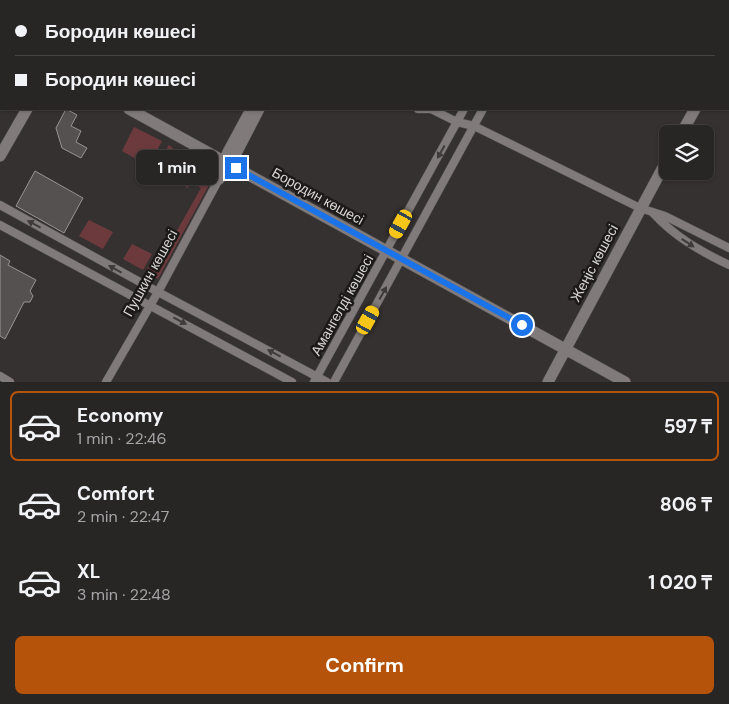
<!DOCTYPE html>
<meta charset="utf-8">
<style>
:root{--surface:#282525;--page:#343132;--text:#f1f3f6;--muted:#a5a5a7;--line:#444242;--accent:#b45309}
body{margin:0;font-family:"DM Sans",sans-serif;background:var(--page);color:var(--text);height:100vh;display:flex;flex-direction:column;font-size:19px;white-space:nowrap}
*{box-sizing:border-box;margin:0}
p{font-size:16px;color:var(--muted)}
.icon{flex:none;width:28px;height:28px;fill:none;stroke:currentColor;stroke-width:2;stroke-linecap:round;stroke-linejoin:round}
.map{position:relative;height:382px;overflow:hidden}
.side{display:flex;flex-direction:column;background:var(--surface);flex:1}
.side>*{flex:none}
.hud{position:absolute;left:0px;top:0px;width:730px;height:110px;box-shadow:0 1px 4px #0004,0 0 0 1px var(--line);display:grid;align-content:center;height:110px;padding:0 15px;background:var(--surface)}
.controls{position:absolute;left:659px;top:125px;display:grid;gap:10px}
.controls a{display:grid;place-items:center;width:55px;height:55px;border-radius:8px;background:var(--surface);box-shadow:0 1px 4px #0004,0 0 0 1px var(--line);font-size:25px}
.end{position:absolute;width:22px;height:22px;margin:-11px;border:6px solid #1a73e8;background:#fff;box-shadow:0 0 0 2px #fff}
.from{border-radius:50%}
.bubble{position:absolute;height:35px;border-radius:8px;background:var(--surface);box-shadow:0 1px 4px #0004,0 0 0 1px var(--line);font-size:16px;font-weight:700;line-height:35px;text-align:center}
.car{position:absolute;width:15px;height:30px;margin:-15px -8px;border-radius:6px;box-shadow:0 0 4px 1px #0007;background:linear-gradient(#f5c518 24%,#345 0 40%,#f5c518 0 76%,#345 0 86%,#f5c518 0)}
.hud b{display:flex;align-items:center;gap:18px;height:48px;font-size:19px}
.hud b+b{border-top:1px solid var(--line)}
.hud i{width:12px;height:12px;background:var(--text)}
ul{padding:9px 0 0;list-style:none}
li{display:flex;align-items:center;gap:15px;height:70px;margin:0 10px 8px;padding:0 5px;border:2px solid transparent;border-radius:8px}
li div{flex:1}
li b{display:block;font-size:19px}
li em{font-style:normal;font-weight:700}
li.on{border-color:var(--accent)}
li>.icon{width:45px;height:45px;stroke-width:1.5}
.primary-button{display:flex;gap:10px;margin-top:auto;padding:10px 15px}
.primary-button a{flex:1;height:58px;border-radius:8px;background:var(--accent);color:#fff;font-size:20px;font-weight:700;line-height:58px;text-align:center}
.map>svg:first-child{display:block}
.green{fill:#6c3a3d}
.building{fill:#565151;stroke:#999393}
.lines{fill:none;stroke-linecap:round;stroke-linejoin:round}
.street-casing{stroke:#514e4e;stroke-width:9}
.secondary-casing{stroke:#514e4e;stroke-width:12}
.street{stroke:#807a7a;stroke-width:8}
.secondary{stroke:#807a7a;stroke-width:11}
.oneway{fill:#3f3b3b}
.route{stroke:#1a73e8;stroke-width:6}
.labels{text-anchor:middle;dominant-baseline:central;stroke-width:5;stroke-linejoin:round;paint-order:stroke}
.street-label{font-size:14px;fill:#d8d5d5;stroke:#1c1919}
</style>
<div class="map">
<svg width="729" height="382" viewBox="0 0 729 382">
<rect width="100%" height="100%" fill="#363131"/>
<!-- green -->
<g class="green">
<path d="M134,127L162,141L149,166L122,151Z"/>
<path d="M169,145L175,150L162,175L155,170Z"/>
<path d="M182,152L201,164L188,188L169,177Z"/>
<path d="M203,165L216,172L158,279L145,272L154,256L161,259L201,188L194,184Z"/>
<path d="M89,220L113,232L103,249L79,236Z"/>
<path d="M132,244L152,254L143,270L123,259Z"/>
</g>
<!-- building -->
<g class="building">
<path d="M66,109L77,115L71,126L81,131L76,142L87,148L81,158L62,148L56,128Z"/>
<path d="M35,171L83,198L64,233L16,206Z"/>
<path d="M0,255L10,261L8,265L36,280L30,291L33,296L30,302H24L5,339L0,336Z"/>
</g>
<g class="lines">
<defs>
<g id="street">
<path d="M547,0L550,1"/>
<path d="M588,0L590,1"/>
<path d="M523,1L524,0"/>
<path d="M418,109H430"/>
<path d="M431,109L457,122L474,126L640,208L665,216L729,248"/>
<path d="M0,205L158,292L327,382"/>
<path d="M653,213C675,237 700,251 729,265"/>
<path d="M0,225L292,382"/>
<path d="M0,376L10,382"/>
<path d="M106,382L158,292L219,179"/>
<path d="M314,382L464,109"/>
<path d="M334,382L483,109"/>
</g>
<g id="secondary">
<path d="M86,1L87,0"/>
<path d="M317,1V0"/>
<path d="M729,47V46"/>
<path d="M129,109L625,382"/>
<path d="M681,134L695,109"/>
<path d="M0,156L27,109"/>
<path d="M222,167L228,152L248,115"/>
<path d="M219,179L230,165L259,109"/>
<path d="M548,382L668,158"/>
</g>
</defs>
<!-- street casing -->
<use href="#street" class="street-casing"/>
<!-- secondary casing -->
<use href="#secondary" class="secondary-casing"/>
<!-- street -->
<use href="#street" class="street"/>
<!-- secondary -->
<use href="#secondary" class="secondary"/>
</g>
<!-- one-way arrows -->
<defs><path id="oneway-solid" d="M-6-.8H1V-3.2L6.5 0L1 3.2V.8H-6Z" transform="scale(1.25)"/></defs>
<g class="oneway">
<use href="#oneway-solid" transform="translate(441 152) rotate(119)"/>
<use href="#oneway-solid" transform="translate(34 224) rotate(-152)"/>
<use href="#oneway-solid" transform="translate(688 243) rotate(33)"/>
<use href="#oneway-solid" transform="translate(115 269) rotate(-151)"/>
<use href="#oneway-solid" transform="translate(383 293) rotate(-61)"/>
<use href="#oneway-solid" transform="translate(180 321) rotate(28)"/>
<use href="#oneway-solid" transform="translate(274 353) rotate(-152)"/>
</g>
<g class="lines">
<!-- route -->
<path class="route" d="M236,168L522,325"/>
</g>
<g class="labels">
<!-- street labels -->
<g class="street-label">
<text transform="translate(318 196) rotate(29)">Бородин көшесі</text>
<text transform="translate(594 263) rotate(-62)">Жеңіс көшесі</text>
<text transform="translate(150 273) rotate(-61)">Пушкин көшесі</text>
<text transform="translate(342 305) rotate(-61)">Амангелді көшесі</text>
</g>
</g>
</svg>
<div class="controls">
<a><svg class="icon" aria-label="layers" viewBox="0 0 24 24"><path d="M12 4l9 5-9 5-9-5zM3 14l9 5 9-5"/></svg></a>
</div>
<i class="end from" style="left:522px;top:325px"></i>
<i class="end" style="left:236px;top:168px"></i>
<div class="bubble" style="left:136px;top:150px;width:82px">1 min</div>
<i class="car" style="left:401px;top:224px;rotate:209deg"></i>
<i class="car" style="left:368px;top:320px;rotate:29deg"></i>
<div class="hud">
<b><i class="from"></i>Бородин көшесі</b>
<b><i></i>Бородин көшесі</b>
</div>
</div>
<section class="side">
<ul>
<li class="on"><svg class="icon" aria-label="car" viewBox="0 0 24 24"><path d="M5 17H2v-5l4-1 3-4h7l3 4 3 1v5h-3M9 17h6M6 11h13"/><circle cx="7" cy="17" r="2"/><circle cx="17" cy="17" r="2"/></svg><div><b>Economy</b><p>1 min · 22:46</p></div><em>597 ₸</em></li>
<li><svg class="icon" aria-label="car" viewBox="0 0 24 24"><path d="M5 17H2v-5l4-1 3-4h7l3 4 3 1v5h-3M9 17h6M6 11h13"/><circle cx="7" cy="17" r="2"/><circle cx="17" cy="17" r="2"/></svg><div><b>Comfort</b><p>2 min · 22:47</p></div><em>806 ₸</em></li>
<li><svg class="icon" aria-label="car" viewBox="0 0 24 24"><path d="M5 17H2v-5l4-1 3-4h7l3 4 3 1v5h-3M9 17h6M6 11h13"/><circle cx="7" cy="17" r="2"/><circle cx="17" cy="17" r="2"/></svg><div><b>XL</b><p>3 min · 22:48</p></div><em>1 020 ₸</em></li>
</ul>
<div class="primary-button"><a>Confirm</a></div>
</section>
